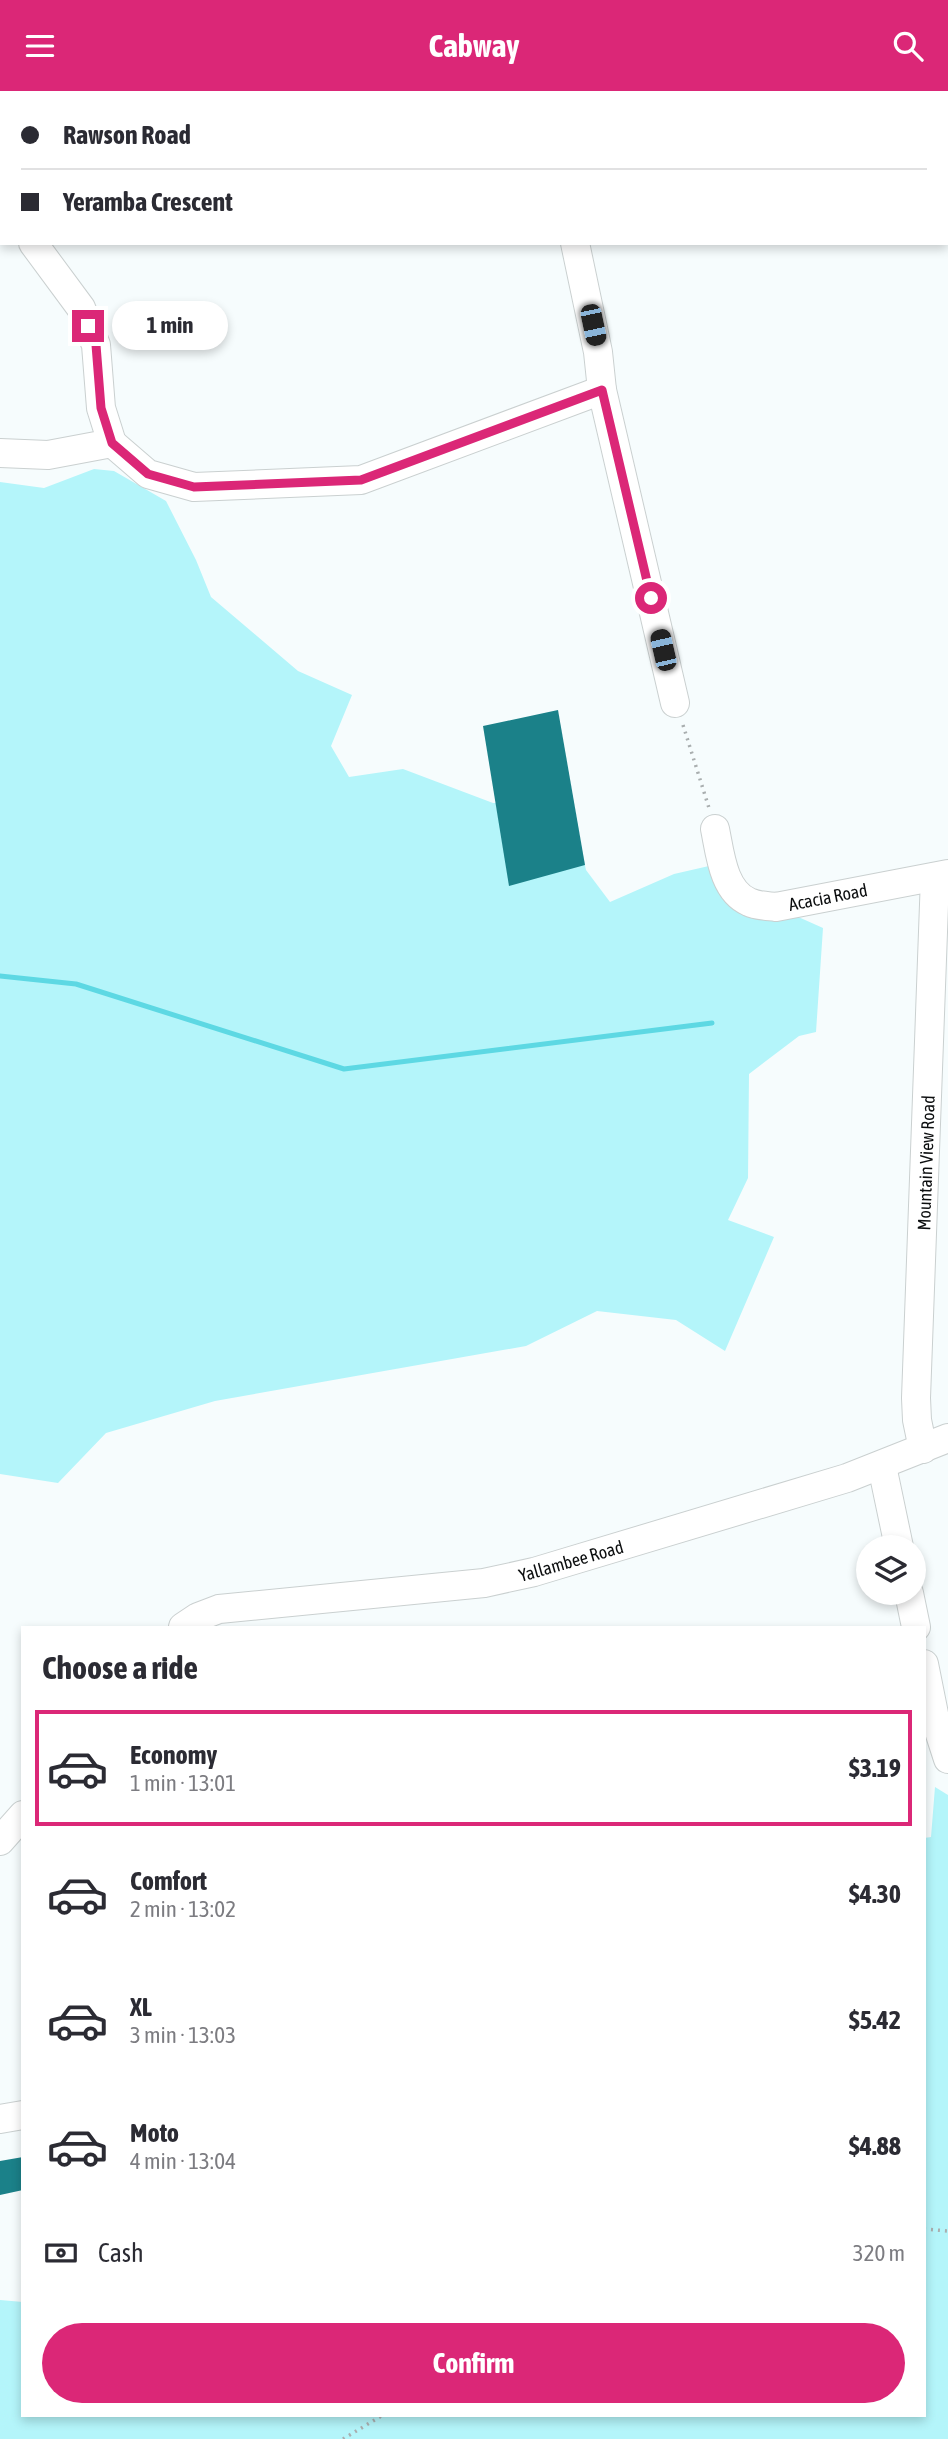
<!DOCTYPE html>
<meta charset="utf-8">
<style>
:root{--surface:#fff;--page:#f7f7f7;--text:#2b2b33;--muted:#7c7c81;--line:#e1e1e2;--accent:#db2777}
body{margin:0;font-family:"Asap Condensed",sans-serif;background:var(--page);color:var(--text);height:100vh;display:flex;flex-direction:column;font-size:26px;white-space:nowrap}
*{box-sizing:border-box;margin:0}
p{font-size:23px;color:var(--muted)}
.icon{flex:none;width:38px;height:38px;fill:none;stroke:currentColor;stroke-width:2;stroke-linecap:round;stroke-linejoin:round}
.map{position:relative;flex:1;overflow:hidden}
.side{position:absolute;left:21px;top:1535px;width:905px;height:791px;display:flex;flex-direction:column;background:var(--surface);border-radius:0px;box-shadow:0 4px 10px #0003}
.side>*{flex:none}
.top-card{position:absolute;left:0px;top:0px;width:948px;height:154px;box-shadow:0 4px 10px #0003;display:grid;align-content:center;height:154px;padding:0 21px;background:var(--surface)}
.tools{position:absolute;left:856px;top:1444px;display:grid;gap:14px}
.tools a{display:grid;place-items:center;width:70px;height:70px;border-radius:50%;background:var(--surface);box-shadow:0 4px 10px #0003;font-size:35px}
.end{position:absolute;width:32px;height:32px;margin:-16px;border:9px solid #db2777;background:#fff;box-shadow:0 0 0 4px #fff}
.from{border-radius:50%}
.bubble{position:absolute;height:49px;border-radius:24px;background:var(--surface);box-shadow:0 4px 10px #0003;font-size:23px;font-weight:700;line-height:49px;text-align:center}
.car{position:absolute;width:21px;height:42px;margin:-21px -10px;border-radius:9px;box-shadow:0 0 5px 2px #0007;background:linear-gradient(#222 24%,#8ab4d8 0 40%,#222 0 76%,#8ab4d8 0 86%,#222 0)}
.top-card b{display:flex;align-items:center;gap:24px;height:66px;font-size:26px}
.top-card b+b{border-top:2px solid var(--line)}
.top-card i{width:18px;height:18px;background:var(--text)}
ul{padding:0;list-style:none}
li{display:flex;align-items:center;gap:21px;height:116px;margin:0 14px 10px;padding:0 7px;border:4px solid transparent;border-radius:0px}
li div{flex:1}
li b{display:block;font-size:26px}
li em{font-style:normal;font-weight:700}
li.current{border-color:var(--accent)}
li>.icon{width:63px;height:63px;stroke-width:1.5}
h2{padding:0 21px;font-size:32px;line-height:84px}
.pay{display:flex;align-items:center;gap:18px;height:77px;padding:0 21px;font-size:26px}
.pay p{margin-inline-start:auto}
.cta{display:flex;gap:14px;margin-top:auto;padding:14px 21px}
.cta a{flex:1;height:80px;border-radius:42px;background:var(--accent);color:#fff;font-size:28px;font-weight:700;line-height:80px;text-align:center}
header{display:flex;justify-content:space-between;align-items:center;height:91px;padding:0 21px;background:var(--accent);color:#fff;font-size:32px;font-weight:700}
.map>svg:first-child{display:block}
.green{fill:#b4f5fa}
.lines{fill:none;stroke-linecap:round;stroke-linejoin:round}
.stream{stroke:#5dd8e3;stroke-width:5}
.building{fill:#1b8189}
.minor-casing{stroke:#cad0d0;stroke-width:30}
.path{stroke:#a9aeaf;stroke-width:3.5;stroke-dasharray:2 5;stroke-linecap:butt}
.minor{stroke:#fff;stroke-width:28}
.route{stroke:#db2777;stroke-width:9}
.labels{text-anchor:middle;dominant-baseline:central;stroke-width:5;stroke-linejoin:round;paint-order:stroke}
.street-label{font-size:18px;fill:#0c0e0f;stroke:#fff}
</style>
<header><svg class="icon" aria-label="menu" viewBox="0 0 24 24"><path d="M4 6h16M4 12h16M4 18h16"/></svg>Cabway<svg class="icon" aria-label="search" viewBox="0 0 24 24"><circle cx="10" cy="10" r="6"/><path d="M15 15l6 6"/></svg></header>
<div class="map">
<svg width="948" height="2348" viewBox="0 0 948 2348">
<rect width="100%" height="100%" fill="#f6fcfd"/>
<!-- green -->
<g class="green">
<path d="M0,0H135L2,2V27Z"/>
<path d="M94,378L114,380L166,410L196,469L211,506L298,580L352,604L331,655L349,686L403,678L493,712L571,710L586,779L610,811L674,783L722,772L729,790L776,816L823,837L816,941L799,945L749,983L748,1087L728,1129L774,1146L725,1260L676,1229L597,1220L526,1255L215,1310L106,1342L58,1392L0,1383V391L44,397Z"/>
<path d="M935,1696L948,1704V2348H0V2209L23,2211V2324H924V1747L931,1746Z"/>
</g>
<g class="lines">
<!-- stream -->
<path class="stream" d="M0,885L76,893L344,978L712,932"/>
</g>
<!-- building -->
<g class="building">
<path d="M558,619L585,774L509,795L483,635Z"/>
<path d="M23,2066V2099L0,2104V2070Z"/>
</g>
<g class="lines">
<defs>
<g id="minor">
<path d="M203,0V2"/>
<path d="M522,0L524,2"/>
<path d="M787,0L789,2"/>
<path d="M582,2L584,0"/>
<path d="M947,115L948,114"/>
<path d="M33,152L81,217L96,254L101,317L112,352"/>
<path d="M575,152L598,261L602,299L675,612"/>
<path d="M0,362L48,364L112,352L148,383L194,396L361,389L602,299"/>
<path d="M715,738C720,762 723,800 749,811C757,815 768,815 776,816L948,783"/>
<path d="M923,1358L917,1329L916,1307L935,786"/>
<path d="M882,1375L899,1456"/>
<path d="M909,1502L916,1536"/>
<path d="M183,1536L198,1526L219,1518L484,1492L534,1481L847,1387L948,1347"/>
<path d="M924,1573L935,1628L948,1668"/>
<path d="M0,1750L23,1724"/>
<path d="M0,2028L23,2024"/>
</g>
</defs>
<!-- minor casing -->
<use href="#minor" class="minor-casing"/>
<!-- path -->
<g class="path">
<path d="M89,2L92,0"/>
<path d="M683,634L709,717"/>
<path d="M924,2138L948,2140"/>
<path d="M343,2348L383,2324"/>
</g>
<!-- minor -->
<use href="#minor" class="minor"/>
</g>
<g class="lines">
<!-- route -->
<path class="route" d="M88,235L96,254L101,317L112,352L148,383L194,396L361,389L602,299L651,507"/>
</g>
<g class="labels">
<!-- street labels -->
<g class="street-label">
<text transform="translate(828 806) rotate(-11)">Acacia Road</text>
<text transform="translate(926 1072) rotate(-88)">Mountain View Road</text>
<text transform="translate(571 1470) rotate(-16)">Yallambee Road</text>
</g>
</g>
</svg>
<div class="tools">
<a><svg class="icon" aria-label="layers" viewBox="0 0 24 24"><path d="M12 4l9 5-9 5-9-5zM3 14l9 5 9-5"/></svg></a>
</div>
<i class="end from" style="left:651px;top:507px"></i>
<i class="end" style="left:88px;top:235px"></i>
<div class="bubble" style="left:112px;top:210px;width:116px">1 min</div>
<i class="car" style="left:593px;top:234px;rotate:168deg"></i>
<i class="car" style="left:663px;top:559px;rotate:347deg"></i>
<div class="top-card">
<b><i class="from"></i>Rawson Road</b>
<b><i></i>Yeramba Crescent</b>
</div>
<section class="side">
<h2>Choose a ride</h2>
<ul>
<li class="current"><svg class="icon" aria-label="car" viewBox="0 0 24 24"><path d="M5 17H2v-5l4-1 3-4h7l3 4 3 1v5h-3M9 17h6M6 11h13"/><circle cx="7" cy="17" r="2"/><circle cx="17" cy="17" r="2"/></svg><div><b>Economy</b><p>1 min · 13:01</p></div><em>$3.19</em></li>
<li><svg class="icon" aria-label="car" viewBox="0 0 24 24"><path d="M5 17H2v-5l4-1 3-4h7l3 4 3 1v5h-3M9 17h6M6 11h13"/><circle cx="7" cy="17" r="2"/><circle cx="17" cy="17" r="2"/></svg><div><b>Comfort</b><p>2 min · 13:02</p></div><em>$4.30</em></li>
<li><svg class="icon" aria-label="car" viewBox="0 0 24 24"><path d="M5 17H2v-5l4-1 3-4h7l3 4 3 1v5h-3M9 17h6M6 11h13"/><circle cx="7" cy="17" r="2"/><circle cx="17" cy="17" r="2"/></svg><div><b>XL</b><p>3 min · 13:03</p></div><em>$5.42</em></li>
<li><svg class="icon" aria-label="car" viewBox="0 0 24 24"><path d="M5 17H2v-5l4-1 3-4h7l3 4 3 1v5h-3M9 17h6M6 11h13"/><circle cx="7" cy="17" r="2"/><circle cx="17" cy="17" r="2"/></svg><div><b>Moto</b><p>4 min · 13:04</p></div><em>$4.88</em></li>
</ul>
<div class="pay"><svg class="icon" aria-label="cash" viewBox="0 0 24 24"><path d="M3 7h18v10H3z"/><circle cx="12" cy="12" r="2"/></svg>Cash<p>320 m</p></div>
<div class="cta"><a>Confirm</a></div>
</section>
</div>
